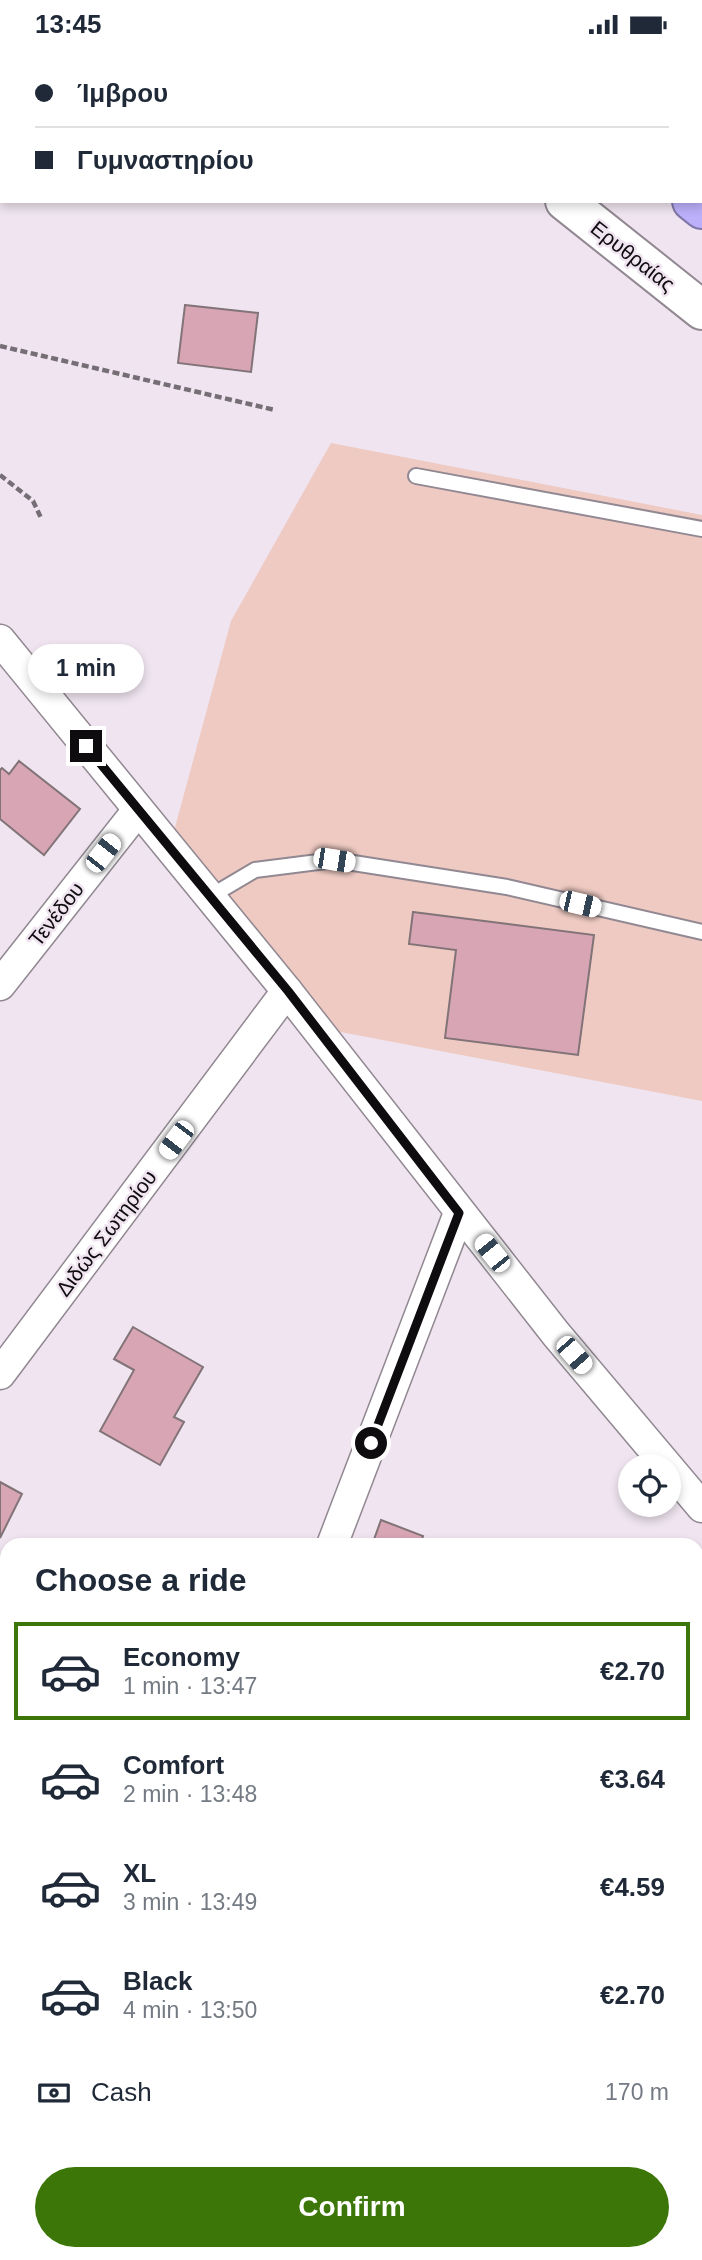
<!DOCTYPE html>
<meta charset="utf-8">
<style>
:root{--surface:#fff;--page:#f6f6f7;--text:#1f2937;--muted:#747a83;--line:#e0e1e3;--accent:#3c7609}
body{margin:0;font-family:Helvetica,sans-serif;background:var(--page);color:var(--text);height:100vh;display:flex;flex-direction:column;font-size:26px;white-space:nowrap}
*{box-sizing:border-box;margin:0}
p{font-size:23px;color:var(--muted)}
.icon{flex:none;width:38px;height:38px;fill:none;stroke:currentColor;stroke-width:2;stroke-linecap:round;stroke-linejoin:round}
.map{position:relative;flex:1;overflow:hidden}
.sheet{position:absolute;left:0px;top:1489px;width:704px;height:723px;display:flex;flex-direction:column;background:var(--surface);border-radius:21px 21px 0 0;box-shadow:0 4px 10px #0003}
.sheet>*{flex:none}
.hud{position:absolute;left:0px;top:0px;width:704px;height:154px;box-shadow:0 4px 10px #0003;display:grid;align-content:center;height:154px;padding:0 35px;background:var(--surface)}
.fabs{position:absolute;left:618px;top:1405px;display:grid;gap:14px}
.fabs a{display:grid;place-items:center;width:63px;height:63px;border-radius:50%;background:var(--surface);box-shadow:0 4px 10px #0003;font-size:35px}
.end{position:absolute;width:32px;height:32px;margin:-16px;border:9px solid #0f0c0f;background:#fff;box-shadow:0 0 0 4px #fff}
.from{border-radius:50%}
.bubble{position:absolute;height:49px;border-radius:24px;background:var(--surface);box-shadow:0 4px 10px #0003;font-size:23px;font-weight:600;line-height:49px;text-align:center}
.car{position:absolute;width:21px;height:42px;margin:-21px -10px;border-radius:9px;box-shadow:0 0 5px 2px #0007;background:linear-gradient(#fff 24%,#345 0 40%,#fff 0 76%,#345 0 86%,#fff 0)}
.hud b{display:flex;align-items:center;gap:24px;height:66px;font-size:26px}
.hud b+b{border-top:2px solid var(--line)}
.hud i{width:18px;height:18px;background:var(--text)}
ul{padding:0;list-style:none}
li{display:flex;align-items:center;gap:21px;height:98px;margin:0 14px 10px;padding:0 21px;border:4px solid transparent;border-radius:0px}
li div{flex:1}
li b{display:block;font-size:26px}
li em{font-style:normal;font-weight:600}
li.selected{border-color:var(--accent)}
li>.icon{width:63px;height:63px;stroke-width:1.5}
h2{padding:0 35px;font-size:32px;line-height:84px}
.pay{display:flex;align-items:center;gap:18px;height:77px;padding:0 35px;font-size:26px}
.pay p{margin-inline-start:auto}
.primary-button{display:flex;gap:14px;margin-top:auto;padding:14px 35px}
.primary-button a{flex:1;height:80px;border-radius:42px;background:var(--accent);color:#fff;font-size:28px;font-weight:600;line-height:80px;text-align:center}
.status{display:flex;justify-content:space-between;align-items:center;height:49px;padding:0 35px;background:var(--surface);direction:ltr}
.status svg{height:19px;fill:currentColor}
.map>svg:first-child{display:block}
.green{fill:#eecac2}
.building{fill:#d8a5b4;stroke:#817377;stroke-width:2}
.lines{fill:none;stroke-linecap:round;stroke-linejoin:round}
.service-casing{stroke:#918892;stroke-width:18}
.minor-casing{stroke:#918892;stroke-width:33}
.secondary-casing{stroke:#918892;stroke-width:42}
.motorway-casing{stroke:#7f77a8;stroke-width:42}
.path{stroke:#756e75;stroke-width:4.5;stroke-dasharray:7 3.5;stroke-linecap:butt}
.service{stroke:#fff;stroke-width:14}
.minor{stroke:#fff;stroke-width:30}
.secondary{stroke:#fff;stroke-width:38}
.motorway{stroke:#bcb0fa;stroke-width:38}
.route{stroke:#0f0c0f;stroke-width:9}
.labels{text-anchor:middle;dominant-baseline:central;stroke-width:5;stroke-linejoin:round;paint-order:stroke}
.street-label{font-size:21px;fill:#0f0c0f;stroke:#efe4ef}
</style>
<div class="status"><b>13:45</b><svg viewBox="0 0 49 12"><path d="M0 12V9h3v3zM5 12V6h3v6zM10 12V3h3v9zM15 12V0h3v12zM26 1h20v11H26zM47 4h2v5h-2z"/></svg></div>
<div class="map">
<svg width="702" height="2211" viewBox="0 0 702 2211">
<rect width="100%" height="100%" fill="#efe4ef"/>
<!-- green -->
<g class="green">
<path d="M331,394L702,466V1052L304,976L168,804L231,572Z"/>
<path d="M697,1847L702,1848V2211H339L340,2205H696Z"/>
</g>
<!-- building -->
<g class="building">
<path d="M110,0H226L110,2Z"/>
<path d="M185,256L258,264L251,323L178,314Z"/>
<path d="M19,712L80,760L44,806L0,770V721L2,719L9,725Z"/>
<path d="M413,863L594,886L578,1006L445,989L456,901L409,895Z"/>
<path d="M133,1278L203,1318L174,1368L184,1373L160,1416L100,1382L134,1321L114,1310Z"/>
<path d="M0,1433L22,1445L0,1489Z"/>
<path d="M381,1471L423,1487L420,1496H372Z"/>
<path d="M0,1664L7,1666V1711L0,1709Z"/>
<path d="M0,1716L7,1718L6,1763L0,1762Z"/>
<path d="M696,1731L702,1732V1805L696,1804Z"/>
<rect x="0" y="1874" width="7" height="76"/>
<path d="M0,2078L7,2081V2175L0,2172Z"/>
<path d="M15,2205H60L59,2211H14Z"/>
<path d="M160,2205H173L201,2211H158Z"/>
</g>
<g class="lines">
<defs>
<g id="service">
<path d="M416,427L702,480"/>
<path d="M211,847L255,821L334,811L507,838L702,883"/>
</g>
<g id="minor">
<path d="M0,32H2"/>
<path d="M0,591L287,942L556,1285L702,1458"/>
<path d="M0,936L138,761"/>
<path d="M0,1325L287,942"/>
<path d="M332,1496L459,1164"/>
<path d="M0,1626L7,1629"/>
</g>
<g id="secondary">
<path d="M373,0L375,2"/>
<path d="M565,152L702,261"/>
</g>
<g id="motorway">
<path d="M494,0L496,2"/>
<path d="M672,0L674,2"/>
<path d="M692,152L702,160"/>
</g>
</defs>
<!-- service casing -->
<use href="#service" class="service-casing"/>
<!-- minor casing -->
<use href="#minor" class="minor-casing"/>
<!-- secondary casing -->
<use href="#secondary" class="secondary-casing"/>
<!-- motorway casing -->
<use href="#motorway" class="motorway-casing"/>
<!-- path -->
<g class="path">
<path d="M0,297L275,361"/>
<path d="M0,426L33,452L42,471"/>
</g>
<!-- service -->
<use href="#service" class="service"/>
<!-- minor -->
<use href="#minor" class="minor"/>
<!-- secondary -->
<use href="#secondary" class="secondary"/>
<!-- motorway -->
<use href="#motorway" class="motorway"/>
</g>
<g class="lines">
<!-- route -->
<path class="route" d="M86,697L288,942L459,1164L371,1394"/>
</g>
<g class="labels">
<!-- street labels -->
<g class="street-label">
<text transform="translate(633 207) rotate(38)">Ερυθραίας</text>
<text transform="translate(56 865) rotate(-52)">Τενέδου</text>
<text transform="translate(106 1184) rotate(-53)">Διδώς Σωτηρίου</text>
</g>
</g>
</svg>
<div class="fabs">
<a><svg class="icon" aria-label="locate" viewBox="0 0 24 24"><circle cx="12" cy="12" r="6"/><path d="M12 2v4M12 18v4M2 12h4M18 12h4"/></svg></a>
</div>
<i class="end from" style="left:371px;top:1394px"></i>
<i class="end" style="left:86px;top:697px"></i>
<div class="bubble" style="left:28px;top:595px;width:116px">1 min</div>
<i class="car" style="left:103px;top:804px;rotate:38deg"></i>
<i class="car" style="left:334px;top:811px;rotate:99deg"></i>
<i class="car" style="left:580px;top:855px;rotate:103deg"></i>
<i class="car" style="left:176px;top:1091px;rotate:217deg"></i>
<i class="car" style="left:492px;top:1204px;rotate:321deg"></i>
<i class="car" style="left:574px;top:1306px;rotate:139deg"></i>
<div class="hud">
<b><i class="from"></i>Ίμβρου</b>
<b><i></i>Γυμναστηρίου</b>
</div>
<section class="sheet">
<h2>Choose a ride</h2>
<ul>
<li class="selected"><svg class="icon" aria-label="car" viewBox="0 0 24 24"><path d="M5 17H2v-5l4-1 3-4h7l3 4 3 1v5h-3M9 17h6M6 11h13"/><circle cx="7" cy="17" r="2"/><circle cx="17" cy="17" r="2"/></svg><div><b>Economy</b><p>1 min · 13:47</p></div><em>€2.70</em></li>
<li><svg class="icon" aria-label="car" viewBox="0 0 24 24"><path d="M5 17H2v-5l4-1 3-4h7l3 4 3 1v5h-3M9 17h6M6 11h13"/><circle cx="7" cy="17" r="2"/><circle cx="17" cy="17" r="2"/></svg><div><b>Comfort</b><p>2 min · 13:48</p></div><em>€3.64</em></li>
<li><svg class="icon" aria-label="car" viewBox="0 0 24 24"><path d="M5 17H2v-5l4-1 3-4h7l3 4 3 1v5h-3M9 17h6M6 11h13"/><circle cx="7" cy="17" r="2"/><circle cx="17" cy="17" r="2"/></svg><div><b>XL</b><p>3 min · 13:49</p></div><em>€4.59</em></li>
<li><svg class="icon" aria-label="car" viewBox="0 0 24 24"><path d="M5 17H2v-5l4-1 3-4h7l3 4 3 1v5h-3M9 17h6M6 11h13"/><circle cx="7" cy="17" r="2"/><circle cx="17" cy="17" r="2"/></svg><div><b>Black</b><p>4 min · 13:50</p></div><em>€2.70</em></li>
</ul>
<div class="pay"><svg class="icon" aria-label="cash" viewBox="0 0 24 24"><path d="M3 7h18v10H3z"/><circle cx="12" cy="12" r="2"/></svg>Cash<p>170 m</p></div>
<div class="primary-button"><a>Confirm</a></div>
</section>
</div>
